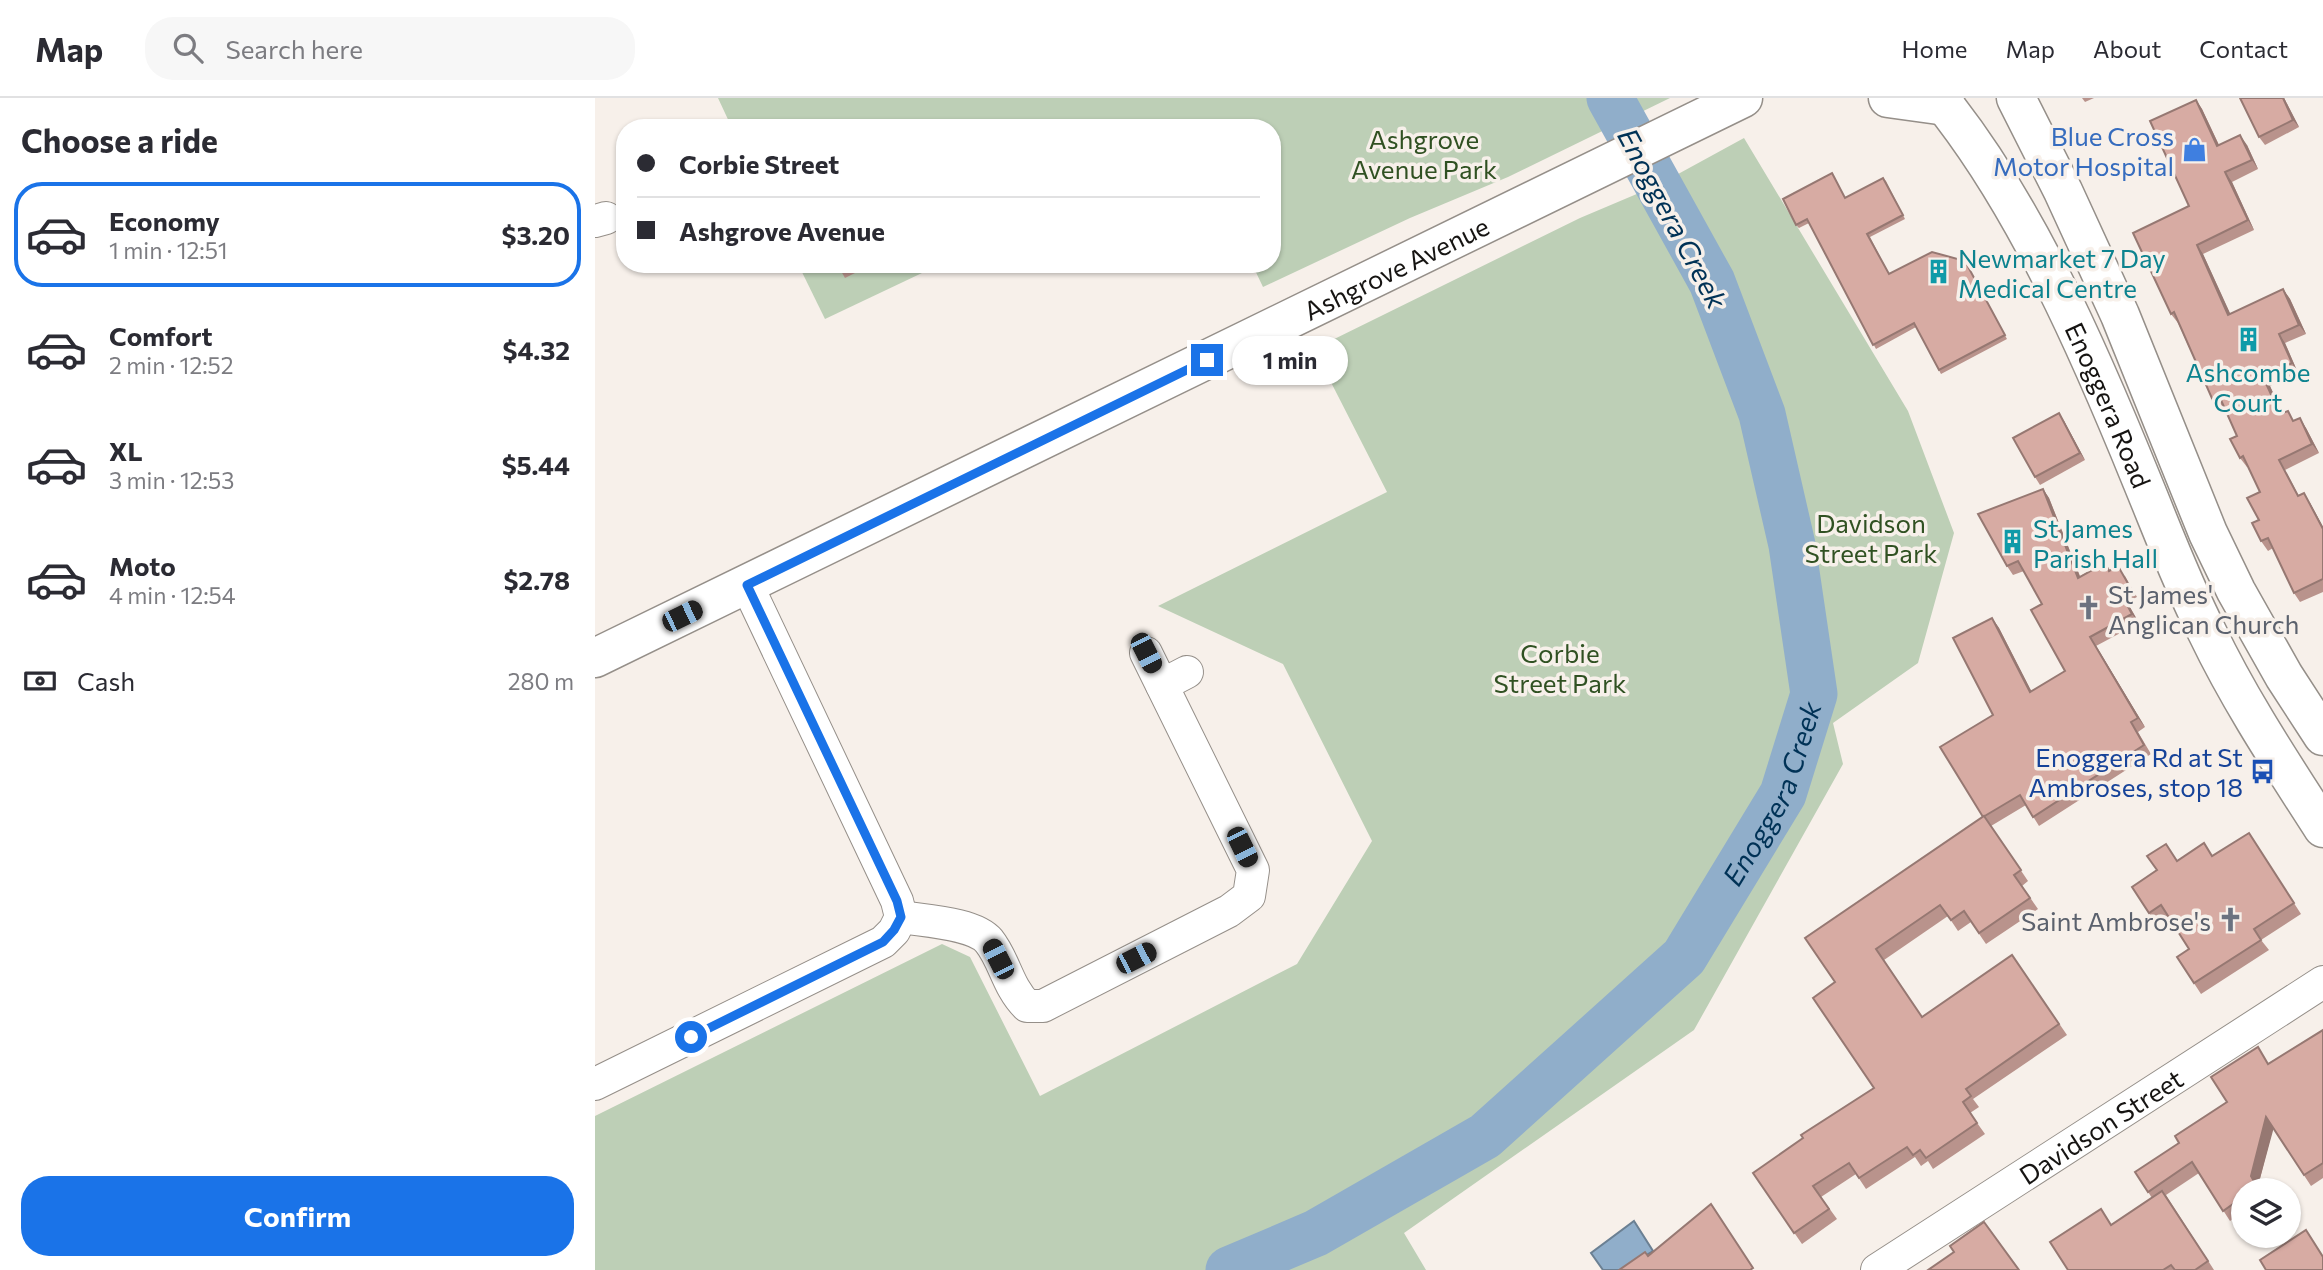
<!DOCTYPE html>
<meta charset="utf-8">
<style>
:root{--surface:#fff;--page:#f7f7f7;--text:#2b2b33;--muted:#7c7c81;--line:#e1e1e2;--accent:#1a73e8}
body{margin:0;font-family:Commissioner,sans-serif;background:var(--page);color:var(--text);height:100vh;display:flex;flex-direction:column;font-size:26px;white-space:nowrap}
*{box-sizing:border-box;margin:0}
p{font-size:23px;color:var(--muted)}
.icon{flex:none;width:38px;height:38px;fill:none;stroke:currentColor;stroke-width:2;stroke-linecap:round;stroke-linejoin:round}
.map{position:relative;flex:1;overflow:hidden}
.drawer{display:flex;flex-direction:column;background:var(--surface);width:595px}
.drawer>*{flex:none}
.top-card{position:absolute;left:21px;top:21px;width:665px;height:154px;border-radius:28px;box-shadow:0 2px 5px #0004;display:grid;align-content:center;height:154px;padding:0 21px;background:var(--surface)}
.controls{position:absolute;left:1636px;top:1080px;display:grid;gap:14px}
.controls a{display:grid;place-items:center;width:70px;height:70px;border-radius:50%;background:var(--surface);box-shadow:0 2px 5px #0004;font-size:35px}
.end{position:absolute;width:32px;height:32px;margin:-16px;border:9px solid #1a73e8;background:#fff;box-shadow:0 0 0 4px #fff}
.from{border-radius:50%}
.bubble{position:absolute;height:49px;border-radius:24px;background:var(--surface);box-shadow:0 2px 5px #0004;font-size:23px;font-weight:700;line-height:49px;text-align:center}
.car{position:absolute;width:21px;height:42px;margin:-21px -10px;border-radius:9px;box-shadow:0 0 5px 2px #0007;background:linear-gradient(#222 24%,#8ab4d8 0 40%,#222 0 76%,#8ab4d8 0 86%,#222 0)}
.top-card b{display:flex;align-items:center;gap:24px;height:66px;font-size:26px}
.top-card b+b{border-top:2px solid var(--line)}
.top-card i{width:18px;height:18px;background:var(--text)}
ul{padding:0;list-style:none}
li{display:flex;align-items:center;gap:21px;height:105px;margin:0 14px 10px;padding:0 7px;border:4px solid transparent;border-radius:28px}
li div{flex:1}
li b{display:block;font-size:26px}
li em{font-style:normal;font-weight:700}
li.on{border-color:var(--accent)}
li>.icon{width:63px;height:63px;stroke-width:1.5}
h2{padding:0 21px;font-size:32px;line-height:84px}
.pay{display:flex;align-items:center;gap:18px;height:77px;padding:0 21px;font-size:26px}
.pay p{margin-inline-start:auto}
.button{display:flex;gap:14px;margin-top:auto;padding:14px 21px}
.button a{flex:1;height:80px;border-radius:28px;background:var(--accent);color:#fff;font-size:28px;font-weight:700;line-height:80px;text-align:center}
header{display:flex;align-items:center;gap:42px;box-sizing:border-box;height:98px;padding:0 35px;background:var(--surface);border-bottom:2px solid var(--line)}
header strong{font-size:33px}
nav{display:flex;gap:38px;margin-inline-start:auto;font-size:24px}
.search{width:490px;height:63px;background:var(--page);display:flex;align-items:center;gap:18px;box-sizing:border-box;padding:0 24px;border-radius:28px;color:var(--muted);font-size:26px}
main{display:flex;flex:1;min-height:0}
.map>svg:first-child{display:block}
.green{fill:#bdcfb6}
.water{fill:#90aeca;stroke:#6b8093;stroke-width:2}
.lines{fill:none;stroke-linecap:round;stroke-linejoin:round}
.river{stroke:#90aeca;stroke-width:47}
.minor-casing{stroke:#958f89;stroke-width:34}
.major-casing{stroke:#958f89;stroke-width:41}
.minor{stroke:#fff;stroke-width:32}
.major{stroke:#fff;stroke-width:38}
.wall{fill:#b9938c}
.shaded-wall{fill:#967872}
.building{fill:#d7aba3;stroke:#967872;stroke-width:2}
.route{stroke:#1a73e8;stroke-width:9}
.labels{text-anchor:middle;dominant-baseline:central;stroke-width:7;stroke-linejoin:round;paint-order:stroke}
.shop-label{font-size:26px;fill:#366cbe;stroke:#f7f0ea;text-anchor:end}
.park-label{font-size:26px;fill:#305122;stroke:#f7f0ea}
.culture-label{font-size:26px;fill:#0d838f;stroke:#f7f0ea;text-anchor:start}
.street-label{font-size:26px;fill:#161412;stroke:#f7f0ea}
.worship-label{font-size:26px;fill:#5b616d;stroke:#f7f0ea;text-anchor:start}
.transit-label{font-size:26px;fill:#164399;stroke:#f7f0ea;text-anchor:end}
.water-label{font-size:28px;font-style:italic;fill:#003256;stroke:#f7f0ea}
</style>
<header>
<strong>Map</strong>
<div class="search"><svg class="icon" aria-label="search" viewBox="0 0 24 24"><circle cx="10" cy="10" r="6"/><path d="M15 15l6 6"/></svg>Search here</div>
<nav><a>Home</a><a>Map</a><a>About</a><a>Contact</a></nav>
</header>
<main>
<section class="drawer">
<h2>Choose a ride</h2>
<ul>
<li class="on"><svg class="icon" aria-label="car" viewBox="0 0 24 24"><path d="M5 17H2v-5l4-1 3-4h7l3 4 3 1v5h-3M9 17h6M6 11h13"/><circle cx="7" cy="17" r="2"/><circle cx="17" cy="17" r="2"/></svg><div><b>Economy</b><p>1 min · 12:51</p></div><em>$3.20</em></li>
<li><svg class="icon" aria-label="car" viewBox="0 0 24 24"><path d="M5 17H2v-5l4-1 3-4h7l3 4 3 1v5h-3M9 17h6M6 11h13"/><circle cx="7" cy="17" r="2"/><circle cx="17" cy="17" r="2"/></svg><div><b>Comfort</b><p>2 min · 12:52</p></div><em>$4.32</em></li>
<li><svg class="icon" aria-label="car" viewBox="0 0 24 24"><path d="M5 17H2v-5l4-1 3-4h7l3 4 3 1v5h-3M9 17h6M6 11h13"/><circle cx="7" cy="17" r="2"/><circle cx="17" cy="17" r="2"/></svg><div><b>XL</b><p>3 min · 12:53</p></div><em>$5.44</em></li>
<li><svg class="icon" aria-label="car" viewBox="0 0 24 24"><path d="M5 17H2v-5l4-1 3-4h7l3 4 3 1v5h-3M9 17h6M6 11h13"/><circle cx="7" cy="17" r="2"/><circle cx="17" cy="17" r="2"/></svg><div><b>Moto</b><p>4 min · 12:54</p></div><em>$2.78</em></li>
</ul>
<div class="pay"><svg class="icon" aria-label="cash" viewBox="0 0 24 24"><path d="M3 7h18v10H3z"/><circle cx="12" cy="12" r="2"/></svg>Cash<p>280 m</p></div>
<div class="button"><a>Confirm</a></div>
</section>
<div class="map">
<svg width="1728" height="1172" viewBox="0 0 1728 1172">
<rect width="100%" height="100%" fill="#f7f0ea"/>
<!-- green -->
<g class="green">
<path d="M123,0H1075L913,79L815,120L668,189L657,166H677V30H137Z"/>
<path d="M1149,40L1313,313L1359,435L1323,565L1238,625L1248,666L1099,932L809,1135L831,1172H0V1018L347,846L375,859L445,998L702,866L777,743L688,566L563,508L792,394L719,251L985,120L1063,87Z"/>
<path d="M203,166H346L230,221Z"/>
</g>
<!-- water -->
<path class="water" d="M1039,1123L1058,1153L1027,1172H1008L996,1155Z"/>
<g class="lines">
<!-- river -->
<path class="river" id="s1" d="M634,1172L721,1135L890,1038L1089,859L1188,696L1219,596L1197,447L1167,316L1117,184L1015,0"/>
<defs>
<g id="minor">
<path d="M0,123L11,120"/>
<path d="M152,487L302,803L306,819"/>
<path d="M567,587L592,574"/>
<path d="M306,819C329,823 379,825 394,843C410,863 412,888 432,908H448L634,813L654,798L658,772L551,555"/>
<path d="M0,986L288,844L299,833L306,819"/>
<path id="s2" d="M1282,1172L1728,884"/>
</g>
<g id="major">
<path d="M1293,0L1351,8"/>
<path id="s3" d="M1344,0C1431,107 1495,255 1547,383C1568,434 1587,485 1612,534C1645,603 1687,666 1728,730"/>
<path d="M1421,0L1468,93L1525,217L1613,435L1641,493L1689,578L1728,638"/>
<path id="s4" d="M0,560L1148,0"/>
</g>
</defs>
<!-- minor casing -->
<use href="#minor" class="minor-casing"/>
<!-- major casing -->
<use href="#major" class="major-casing"/>
<!-- minor -->
<use href="#minor" class="minor"/>
<!-- major -->
<use href="#major" class="major"/>
</g>
<!-- wall -->
<g class="wall">
<path d="M1487,0H1499L1490,4Z"/>
<path d="M1689,0L1704,29L1670,47L1664,39Z"/>
<path d="M1601,2L1607,11L1624,47H1652L1663,71L1637,84L1659,132L1608,156L1635,216L1688,191L1695,201L1711,236L1690,245L1703,275L1675,288L1687,315L1711,330L1724,355L1690,372L1704,398L1715,405L1728,429V494L1705,504L1699,495L1678,450L1673,453L1666,443L1664,422L1665,394L1653,369H1652L1645,360L1642,338L1630,312L1625,314L1619,305L1583,225L1576,216L1594,108Z"/>
<path d="M1239,79L1250,100L1288,80L1291,83L1310,121L1275,139L1294,176L1370,163L1412,241L1346,276L1321,229L1281,251L1214,125L1204,130L1201,127Z"/>
<path d="M242,166H278L250,180Z"/>
<path d="M1469,323L1490,362L1445,387L1440,379Z"/>
<path d="M1448,391L1454,400L1485,478L1510,465L1515,472L1530,478L1542,499L1532,504L1544,525L1501,548L1550,629L1543,634L1556,656L1444,728L1431,707L1396,728L1433,783L1427,788L1443,811L1391,846L1376,824L1363,833L1353,818L1289,862L1327,919L1417,857L1472,937L1378,1001L1384,1009L1375,1015L1390,1036L1338,1071L1333,1063L1326,1068L1320,1059L1271,1091L1261,1076L1226,1099L1242,1121L1207,1146L1158,1075L1279,990L1240,884L1388,719L1398,617L1397,520L1404,530L1436,593L1470,573L1447,506L1429,473L1418,477L1412,468Z"/>
<path d="M1661,746L1706,816L1666,842L1674,852L1606,896L1582,859L1594,851L1574,819L1561,826L1537,789L1562,772L1582,763L1617,758Z"/>
<path d="M1728,932V1080L1716,1088L1678,1030L1663,1088L1666,1092H1648V1114L1635,1123L1604,1075L1571,1097L1619,1172H1473L1557,1100L1540,1074L1584,1045L1632,1004L1674,965Z"/>
</g>
<!-- shaded-wall -->
<g class="shaded-wall">
<path d="M1688,0H1689L1704,29L1698,22Z"/>
<path d="M1601,2L1607,11L1629,58L1622,48Z"/>
<path d="M1645,37L1652,47L1663,71L1657,62Z"/>
<path d="M1630,74L1637,84L1659,132L1653,122Z"/>
<path d="M1602,147L1608,156L1640,226L1633,217Z"/>
<path d="M1688,191L1695,201L1711,236L1704,227Z"/>
<path d="M1684,236L1690,245L1703,275L1697,265Z"/>
<path d="M1668,279L1675,288L1692,326L1685,316Z"/>
<path d="M1464,315L1469,323L1490,362L1485,355Z"/>
<path d="M1705,320L1711,330L1724,355L1717,346Z"/>
<path d="M1448,391L1454,400L1489,489L1483,480Z"/>
<path d="M1709,395L1715,405L1728,429V431Z"/>
<path d="M1525,494L1532,504L1544,525L1537,516Z"/>
<path d="M1397,520L1404,530L1442,604L1435,594Z"/>
<path d="M1495,539L1501,548L1550,629L1543,620Z"/>
<path d="M1671,1019L1679,1029L1663,1088L1665,1092L1656,1078Z"/>
</g>
<!-- building -->
<g class="building">
<path d="M1645,0H1688L1698,22L1664,39Z"/>
<path d="M1601,2L1622,48L1645,37L1657,62L1630,74L1653,122L1602,147L1633,217L1688,191L1704,227L1684,236L1697,265L1668,279L1685,316L1693,313L1698,323L1705,320L1717,346L1684,362L1703,398L1709,395L1728,431V481L1699,495L1673,440L1666,443L1657,425L1664,422L1652,400L1665,394L1648,358L1645,360L1635,341L1642,338L1626,302L1619,305L1579,214L1576,216L1538,135L1594,108L1555,23Z"/>
<path d="M1237,75L1250,100L1288,80L1308,117L1272,136L1294,176L1337,154L1370,163L1410,237L1344,272L1319,225L1278,247L1212,121L1201,127L1188,101Z"/>
<path d="M1464,315L1485,355L1440,379L1418,340Z"/>
<path d="M1448,391L1483,480L1510,465L1514,473L1523,468L1535,489L1525,494L1537,516L1495,539L1543,620L1536,624L1549,647L1438,719L1425,697L1388,719L1345,649L1398,617L1358,540L1397,520L1435,594L1470,573L1436,512L1447,506L1423,463L1412,468L1383,416Z"/>
<path d="M1389,718L1426,772L1419,777L1435,800L1384,835L1369,813L1356,822L1345,807L1281,851L1327,919L1417,857L1464,926L1371,991L1376,998L1368,1004L1382,1025L1331,1060L1325,1052L1318,1057L1312,1049L1264,1080L1254,1065L1218,1088L1234,1111L1199,1135L1158,1075L1208,1040L1206,1037L1279,990L1218,900L1240,884L1210,840Z"/>
<path d="M1654,735L1699,805L1659,831L1666,842L1599,885L1582,859L1594,851L1566,807L1554,815L1537,789L1562,772L1552,758L1571,746L1582,763L1609,745L1617,758Z"/>
<path d="M1728,932V1065L1709,1077L1671,1019L1656,1078L1663,1090L1660,1092H1648V1099L1628,1113L1597,1064L1553,1094L1540,1074L1584,1045L1580,1038L1632,1004L1616,979L1663,949L1673,966Z"/>
<path d="M1567,1093L1613,1163L1600,1172H1580L1576,1167L1568,1172H1473L1455,1144L1506,1111L1516,1127Z"/>
<path d="M1116,1106L1158,1170L1155,1172H1024L1050,1154L1053,1158Z"/>
<path d="M1389,1124L1424,1172H1333L1359,1154L1355,1148Z"/>
<path d="M1711,1132L1728,1159V1172H1671L1665,1162Z"/>
</g>
<g class="lines">
<!-- route -->
<path class="route" d="M96,939L288,844L299,832L306,819L302,803L152,487L612,262"/>
</g>
<!-- icons -->
<defs>
<symbol id="shop-bare" viewBox="-9 -9 18 18"><path d="M-5-2.5h2.3a2.7 3.5 0 0 1 5.4 0H5L5.5 6h-11ZM-1.5-2.5h3a1.5 2.3 0 0 0-3 0Z" fill="#3f7fe0" stroke="#f7f0ea" stroke-width="2.5" paint-order="stroke"/></symbol>
<symbol id="building-bare" viewBox="-9 -9 18 18"><path d="M-4-6H4V6H1V3H-1V6H-4ZM-2.5-4.3h1.7v1.8h-1.7ZM.8-4.3h1.7v1.8H.8ZM-2.5-1h1.7V.8h-1.7ZM.8-1h1.7V.8H.8Z" fill="#0f9aa8" stroke="#f7f0ea" stroke-width="2.5" paint-order="stroke"/></symbol>
<symbol id="church-bare" viewBox="-9 -9 18 18"><path d="M-1.2-6h2.4v3.5h3.3v2.4h-3.3V6h-2.4V-.1h-3.3v-2.4h3.3Z" fill="#6b7280" stroke="#f7f0ea" stroke-width="2.5" paint-order="stroke"/></symbol>
<symbol id="bus-bare" viewBox="-9 -9 18 18"><path d="M-5-6H5V4H4V6H2V4H-2V6H-4V4H-5ZM-3.5-4V0h7V-4ZM-3.5 1.2v1.5H-2V1.2ZM2 1.2v1.5H3.5V1.2Z" fill="#1a4fb4" stroke="#f7f0ea" stroke-width="2.5" paint-order="stroke"/></symbol>
</defs>
<g fill-rule="evenodd">
<use href="#shop-bare" x="1582" y="34" width="35" height="35"/>
<use href="#building-bare" x="1326" y="156" width="35" height="35"/>
<use href="#building-bare" x="1636" y="224" width="35" height="35"/>
<use href="#building-bare" x="1400" y="426" width="35" height="35"/>
<use href="#church-bare" x="1476" y="492" width="35" height="35"/>
<use href="#bus-bare" x="1650" y="656" width="35" height="35"/>
<use href="#church-bare" x="1618" y="804" width="35" height="35"/>
</g>
<g class="labels">
<!-- shop labels -->
<g class="shop-label">
<text x="1579" y="37">Blue Cross<tspan x="1579" dy="30">Motor Hospital</tspan></text>
</g>
<!-- park labels -->
<g class="park-label">
<text x="829" y="40">Ashgrove<tspan x="829" dy="30">Avenue Park</tspan></text>
<text x="1276" y="424">Davidson<tspan x="1276" dy="30">Street Park</tspan></text>
<text x="965" y="554">Corbie<tspan x="965" dy="30">Street Park</tspan></text>
</g>
<!-- culture labels -->
<g class="culture-label">
<text x="1363" y="159">Newmarket 7 Day<tspan x="1363" dy="30">Medical Centre</tspan></text>
<text x="1653" y="273" text-anchor="middle">Ashcombe<tspan x="1653" dy="30">Court</tspan></text>
<text x="1438" y="429">St James<tspan x="1438" dy="30">Parish Hall</tspan></text>
</g>
<!-- street labels -->
<g class="street-label">
<text stroke="none"><textPath href="#s4" startOffset="891">Ashgrove Avenue</textPath></text>
<text stroke="none"><textPath href="#s3" startOffset="352">Enoggera Road</textPath></text>
<text stroke="none"><textPath href="#s2" startOffset="266">Davidson Street</textPath></text>
</g>
<!-- worship labels -->
<g class="worship-label">
<text x="1513" y="495">St James'<tspan x="1513" dy="30">Anglican Church</tspan></text>
<text x="1616" y="822" text-anchor="end">Saint Ambrose's</text>
</g>
<!-- transit labels -->
<g class="transit-label">
<text x="1648" y="658">Enoggera Rd at St<tspan x="1648" dy="30">Ambroses, stop 18</tspan></text>
</g>
<!-- water labels -->
<g class="water-label">
<text transform="translate(1078 120) rotate(62)">Enoggera Creek</text>
<text stroke="none"><textPath href="#s1" startOffset="744">Enoggera Creek</textPath></text>
</g>
</g>
</svg>
<div class="controls">
<a><svg class="icon" aria-label="layers" viewBox="0 0 24 24"><path d="M12 4l9 5-9 5-9-5zM3 14l9 5 9-5"/></svg></a>
</div>
<i class="end from" style="left:96px;top:939px"></i>
<i class="end" style="left:612px;top:262px"></i>
<div class="bubble" style="left:637px;top:238px;width:116px">1 min</div>
<i class="car" style="left:87px;top:518px;rotate:64deg"></i>
<i class="car" style="left:551px;top:555px;rotate:153deg"></i>
<i class="car" style="left:647px;top:749px;rotate:154deg"></i>
<i class="car" style="left:541px;top:860px;rotate:63deg"></i>
<i class="car" style="left:403px;top:861px;rotate:333deg"></i>
<div class="top-card">
<b><i class="from"></i>Corbie Street</b>
<b><i></i>Ashgrove Avenue</b>
</div>
</div>
</main>
